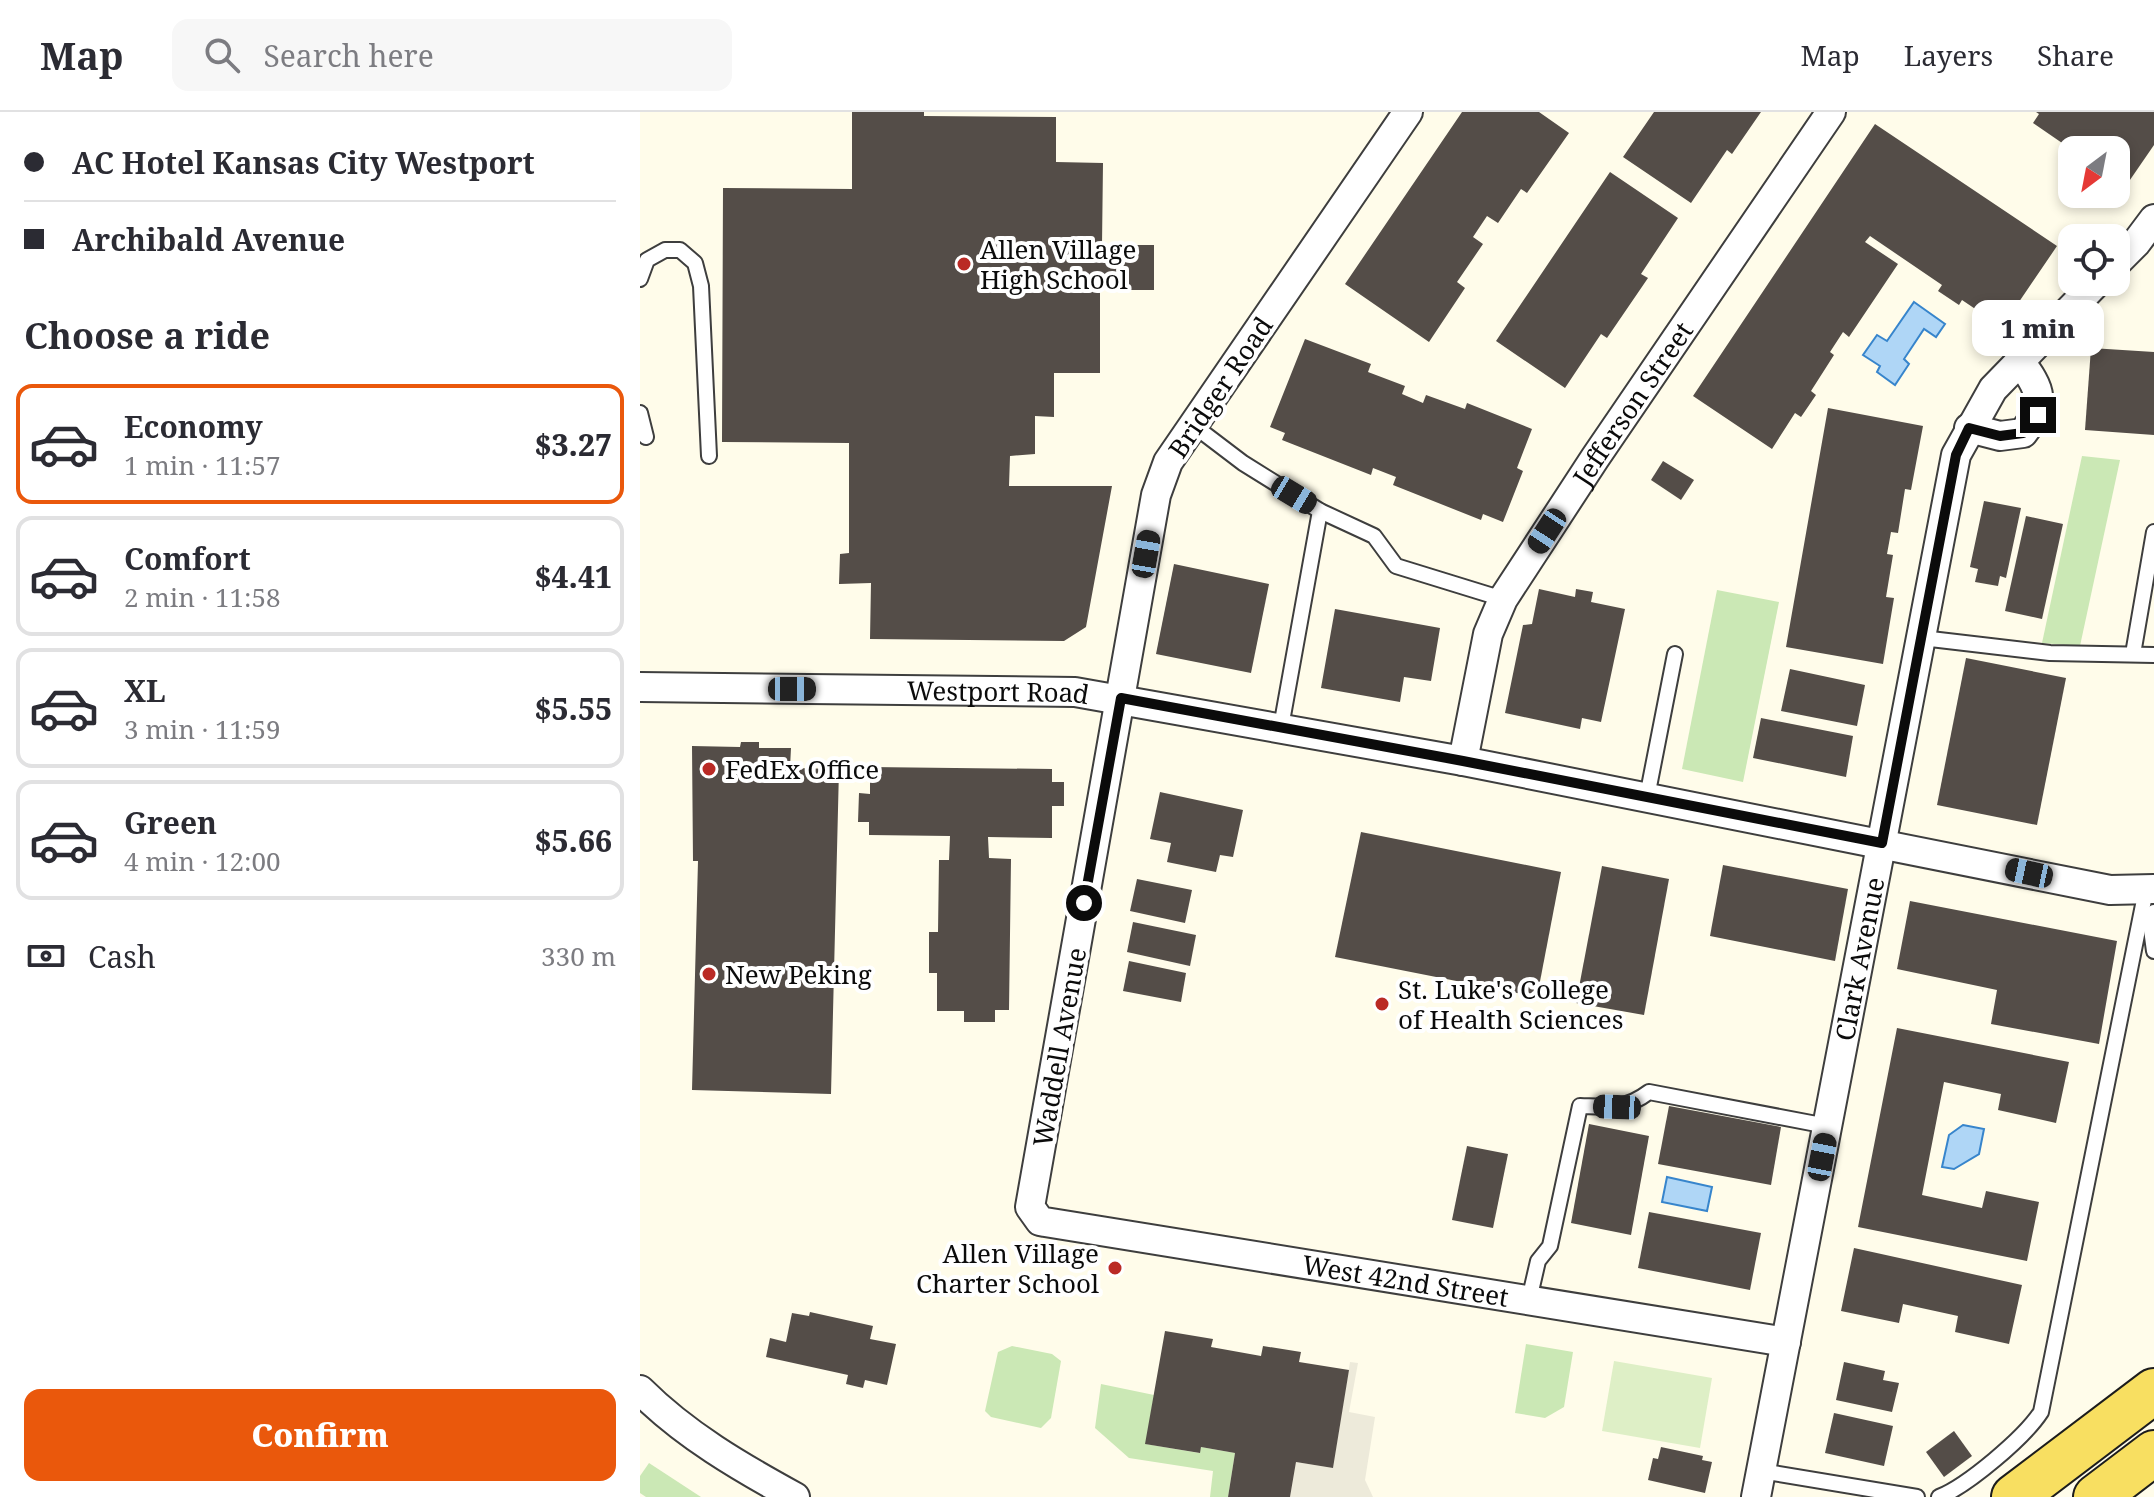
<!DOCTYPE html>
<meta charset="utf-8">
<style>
:root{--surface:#fff;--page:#f7f7f7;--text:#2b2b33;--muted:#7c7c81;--line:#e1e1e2;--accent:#ea580c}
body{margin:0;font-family:"Noto Serif",serif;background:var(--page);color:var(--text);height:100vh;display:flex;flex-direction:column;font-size:30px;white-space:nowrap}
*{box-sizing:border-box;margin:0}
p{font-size:26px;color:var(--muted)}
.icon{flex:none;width:44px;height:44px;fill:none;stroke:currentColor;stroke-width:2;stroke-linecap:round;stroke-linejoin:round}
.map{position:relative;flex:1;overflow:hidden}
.sheet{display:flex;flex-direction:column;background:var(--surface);width:640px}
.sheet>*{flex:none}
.guide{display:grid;align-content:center;height:176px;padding:0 24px;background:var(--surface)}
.needle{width:52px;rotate:212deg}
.fabs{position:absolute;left:1418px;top:24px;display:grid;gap:16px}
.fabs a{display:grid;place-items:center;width:72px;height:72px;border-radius:16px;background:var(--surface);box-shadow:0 4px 12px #0003;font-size:40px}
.end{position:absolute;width:36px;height:36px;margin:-18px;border:10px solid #0b0b0b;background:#fff;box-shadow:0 0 0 4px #fff}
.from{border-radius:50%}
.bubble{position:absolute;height:56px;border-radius:16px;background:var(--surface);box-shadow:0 4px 12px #0003;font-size:26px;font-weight:800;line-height:56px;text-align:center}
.car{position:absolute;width:24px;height:48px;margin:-24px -12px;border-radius:10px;box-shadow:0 0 6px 2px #0007;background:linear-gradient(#222 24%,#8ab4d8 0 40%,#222 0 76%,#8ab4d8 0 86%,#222 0)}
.guide b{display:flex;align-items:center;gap:28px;height:76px;font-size:30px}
.guide b+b{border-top:2px solid var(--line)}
.guide i{width:20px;height:20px;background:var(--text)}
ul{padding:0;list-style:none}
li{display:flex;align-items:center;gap:24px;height:120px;margin:0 16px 12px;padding:0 8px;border:4px solid var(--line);border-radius:16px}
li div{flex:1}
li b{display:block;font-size:30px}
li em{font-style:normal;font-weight:800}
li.selected{border-color:var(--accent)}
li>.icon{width:72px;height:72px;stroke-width:1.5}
h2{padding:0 24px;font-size:36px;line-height:96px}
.pay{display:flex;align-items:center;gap:20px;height:88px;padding:0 24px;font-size:30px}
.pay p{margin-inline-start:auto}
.action{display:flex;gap:16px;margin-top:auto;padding:16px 24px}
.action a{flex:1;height:92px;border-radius:16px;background:var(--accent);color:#fff;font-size:32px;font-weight:800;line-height:92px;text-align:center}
header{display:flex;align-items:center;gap:48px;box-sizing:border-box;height:112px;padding:0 40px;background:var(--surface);border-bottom:2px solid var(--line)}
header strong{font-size:38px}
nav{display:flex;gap:44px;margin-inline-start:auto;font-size:28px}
.search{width:560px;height:72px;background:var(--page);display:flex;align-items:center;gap:20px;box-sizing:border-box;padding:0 28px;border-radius:16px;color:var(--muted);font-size:30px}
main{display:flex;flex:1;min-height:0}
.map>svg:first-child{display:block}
.green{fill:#cbe8b5}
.pitch{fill:#deefc6}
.plaza{fill:#edeada}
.water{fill:#afd6f6;stroke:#3785cc;stroke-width:2}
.building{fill:#544d48}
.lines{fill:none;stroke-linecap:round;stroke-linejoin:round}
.service-casing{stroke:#3e3e3e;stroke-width:18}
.minor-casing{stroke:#3e3e3e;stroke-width:32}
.primary-casing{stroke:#1c1c1c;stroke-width:48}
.service{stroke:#fff;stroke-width:14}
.minor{stroke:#fff;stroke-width:28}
.primary{stroke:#f8df61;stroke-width:44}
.route{stroke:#0b0b0b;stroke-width:10}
.poi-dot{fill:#ba2a25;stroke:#fff;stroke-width:3}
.labels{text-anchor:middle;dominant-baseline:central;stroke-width:8;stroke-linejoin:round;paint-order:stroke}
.poi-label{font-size:26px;fill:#0b0b0b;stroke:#fff;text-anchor:start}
.street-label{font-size:26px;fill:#0b0b0b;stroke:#fff}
</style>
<header>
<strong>Map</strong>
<div class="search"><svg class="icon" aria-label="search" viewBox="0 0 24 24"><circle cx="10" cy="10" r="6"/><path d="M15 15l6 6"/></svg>Search here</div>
<nav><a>Map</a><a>Layers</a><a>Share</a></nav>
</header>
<main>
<section class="sheet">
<div class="guide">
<b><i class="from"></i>AC Hotel Kansas City Westport</b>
<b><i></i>Archibald Avenue</b>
</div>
<h2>Choose a ride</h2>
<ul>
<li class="selected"><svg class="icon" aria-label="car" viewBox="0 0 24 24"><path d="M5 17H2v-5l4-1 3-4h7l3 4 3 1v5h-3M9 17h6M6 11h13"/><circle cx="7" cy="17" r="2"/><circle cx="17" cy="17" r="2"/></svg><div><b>Economy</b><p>1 min · 11:57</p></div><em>$3.27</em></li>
<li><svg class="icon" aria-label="car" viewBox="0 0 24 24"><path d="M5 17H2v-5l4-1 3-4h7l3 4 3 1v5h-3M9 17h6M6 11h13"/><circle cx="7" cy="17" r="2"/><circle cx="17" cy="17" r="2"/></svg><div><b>Comfort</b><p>2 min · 11:58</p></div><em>$4.41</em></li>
<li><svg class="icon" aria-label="car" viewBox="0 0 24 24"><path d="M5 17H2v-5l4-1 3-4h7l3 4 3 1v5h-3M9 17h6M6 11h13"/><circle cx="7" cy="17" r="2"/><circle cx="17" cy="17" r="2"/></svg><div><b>XL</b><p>3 min · 11:59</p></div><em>$5.55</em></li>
<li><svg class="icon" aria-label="car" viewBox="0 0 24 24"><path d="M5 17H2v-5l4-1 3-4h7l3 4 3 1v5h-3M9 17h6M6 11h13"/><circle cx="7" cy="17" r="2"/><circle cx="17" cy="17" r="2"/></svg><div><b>Green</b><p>4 min · 12:00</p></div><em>$5.66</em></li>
</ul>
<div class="pay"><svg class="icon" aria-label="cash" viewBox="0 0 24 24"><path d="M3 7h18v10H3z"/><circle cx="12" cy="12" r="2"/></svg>Cash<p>330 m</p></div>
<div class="action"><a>Confirm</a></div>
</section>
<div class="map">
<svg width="1514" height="1385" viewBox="0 0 1514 1385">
<rect width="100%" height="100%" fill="#fffcea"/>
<!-- green -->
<g class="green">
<path d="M1442,344L1480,348L1440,534L1402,531Z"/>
<path d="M1077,478L1139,490L1103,670L1042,657Z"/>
<path d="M886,1232L933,1240L924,1295L905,1306L875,1301Z"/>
<path d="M372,1234L412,1242L421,1249L411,1306L401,1316L351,1305L345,1299L358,1240Z"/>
<path d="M461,1272L514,1283L506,1332L559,1341L561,1335L595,1341L588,1385H570L573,1359L489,1346L455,1316Z"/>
<path d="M9,1351L61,1385H6L0,1381V1364Z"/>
</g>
<!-- pitch -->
<path class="pitch" d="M974,1249L1072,1266L1060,1336L962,1319Z"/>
<!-- plaza -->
<path class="plaza" d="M710,1250L718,1251L709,1300L735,1305L725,1368L733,1385H650L656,1350L693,1356Z"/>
<!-- water -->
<g class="water">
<path d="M1274,190L1305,212L1296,225L1284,217L1264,247L1269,252L1255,273L1237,260L1240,254L1223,243L1237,223L1247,229Z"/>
<path d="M1323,1013L1344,1017L1339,1042L1314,1057L1302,1055L1309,1023Z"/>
<path d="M1027,1065L1072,1075L1067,1099L1022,1090Z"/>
</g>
<!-- building -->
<g class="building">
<path d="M212,0H284V4L416,5V50L463,51L462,133H514V178H460V261H414V305L395,304V342L370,344L369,374H472L446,515L424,529L230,527L231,471L199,472L200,442L209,441V331L82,330L83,76L212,77Z"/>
<path d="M822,0H899L929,21L887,81L881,77L858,111L847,104L833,125L843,132L817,170L825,176L789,230L705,172Z"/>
<path d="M1014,0H1121L1092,42L1087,38L1051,91L983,45Z"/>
<path d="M1396,0H1514V33L1481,81L1476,78V38H1432V47L1421,39L1425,33L1393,11L1399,2Z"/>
<path d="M1235,12L1417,134L1362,215L1322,188L1319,193L1298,179L1302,173L1230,124L1225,130L1258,152L1209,225L1203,220L1190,240L1194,243L1171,279L1176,283L1161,305L1155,301L1132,337L1053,284Z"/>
<path d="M970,60L1038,106L1001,162L1008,166L967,226L961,222L925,276L856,229Z"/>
<path d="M665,227L731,252L728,260L765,274L762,282L783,291L786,283L825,297L827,291L892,317L877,356L883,359L863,410L843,402L841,408L753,373L756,365L733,356L731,363L642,328L645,321L630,315Z"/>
<path d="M1451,236L1514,240V323L1445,318Z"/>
<path d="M1188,296L1283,314L1271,378L1265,377L1258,421L1251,420L1247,442L1253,443L1246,485L1254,486L1243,552L1146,535Z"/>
<path d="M1023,349L1054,368L1041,388L1011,368Z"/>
<path d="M1344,389L1381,396L1366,466L1360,464L1358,474L1335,470L1338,457L1330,455Z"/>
<path d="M1386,404L1423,412L1402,507L1365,499Z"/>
<path d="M534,452L629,472L611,561L516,542Z"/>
<path d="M899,477L935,485L936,477L953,480L951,490L985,497L961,610L942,606L940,617L865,601L883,513L892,512Z"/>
<path d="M695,497L800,516L791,569L764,565L760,590L681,576Z"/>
<path d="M1326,546L1426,566L1397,713L1297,693Z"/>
<path d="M1150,557L1225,573L1217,614L1141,599Z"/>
<path d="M1121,606L1213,624L1206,665L1113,646Z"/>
<path d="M101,630H119V636H151L150,656L199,657L191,982L52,978L58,749H53L52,634L100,635Z"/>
<path d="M230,655L412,657V670H424V694H412V726L348,725L349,746L371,747L369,898H355V910H324V899H297V861H289V820H298L299,748H309L310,724L229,723V710H218L219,681L230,682Z"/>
<path d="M520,680L603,698L593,745L580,743L576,760L527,750L531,731L510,727Z"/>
<path d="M721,720L921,760L897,885L695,845Z"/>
<path d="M1083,753L1208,777L1195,849L1070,824Z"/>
<path d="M962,754L1029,767L1004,903L936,891Z"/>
<path d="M497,767L552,778L545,811L490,799Z"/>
<path d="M1270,789L1477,829L1459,932L1351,912L1357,878L1257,857Z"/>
<path d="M493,810L556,823L550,854L487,840Z"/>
<path d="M489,849L546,861L541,890L483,879Z"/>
<path d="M1257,916L1429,950L1416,1011L1358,998L1361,982L1304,970L1282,1083L1342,1096L1346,1079L1399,1090L1387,1149L1218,1115Z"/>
<path d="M1029,994L1141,1015L1131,1073L1018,1052Z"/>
<path d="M949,1012L1009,1024L991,1123L931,1111Z"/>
<path d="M827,1034L868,1042L853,1116L812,1108Z"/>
<path d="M1009,1100L1121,1121L1110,1178L998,1156Z"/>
<path d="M1214,1136L1382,1173L1369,1232L1315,1220L1318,1204L1263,1192L1259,1211L1201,1199Z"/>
<path d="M170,1200L233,1214L230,1227L256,1232L247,1273L225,1268L223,1276L206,1272L208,1263L126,1245L130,1226L146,1230L152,1201L169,1204Z"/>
<path d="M525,1219L573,1227L571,1235L621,1244L623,1234L661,1240L659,1250L709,1258L693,1356L656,1350L650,1385H588L595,1341L561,1335L560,1341L505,1332Z"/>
<path d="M1204,1250L1245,1259L1243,1268L1259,1271L1252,1300L1196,1288Z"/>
<path d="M1194,1301L1253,1314L1244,1354L1185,1341Z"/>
<path d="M1314,1319L1332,1344L1304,1365L1286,1340Z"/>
<path d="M1021,1335L1063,1344L1062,1348L1072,1350L1065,1381L1008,1368L1013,1346L1018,1347Z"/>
</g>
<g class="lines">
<defs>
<g id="service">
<path d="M0,167L7,148L25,138H40L55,151L61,174L69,344"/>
<path d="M0,301L6,325"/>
<path d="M553,313L603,351L680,399L734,424L756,454L863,487"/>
<path d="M1282,526L1410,541L1514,543"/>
<path d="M1493,542L1514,420"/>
<path d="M641,615L680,399"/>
<path d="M1007,685L1035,542"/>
<path d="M1514,800L1511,817L1514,839"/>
<path d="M889,1188L898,1149L910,1134L940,994C969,995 985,998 1009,980L1187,1014"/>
<path d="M1121,1359L1277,1385"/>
<path d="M1299,1385C1327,1374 1384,1326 1401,1300L1506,778"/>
</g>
<g id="minor">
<path id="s1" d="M768,0L528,350L516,383L390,1095L400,1109L405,1110L1146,1230"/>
<path d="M1476,151L1496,131L1514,107"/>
<path d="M1329,316L1360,324L1383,321C1406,292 1402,277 1379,249"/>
<path id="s2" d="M0,575L435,580L823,649L1470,778L1514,777"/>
<path id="s3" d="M823,649L848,522L863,487L955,346L1191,0"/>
<path d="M0,1278C45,1323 100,1355 155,1385"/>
<path id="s4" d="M1116,1385L1316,343L1353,277L1457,170"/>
</g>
<g id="primary">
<path d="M1374,1385L1514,1279"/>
<path d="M1456,1385L1514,1341"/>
</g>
</defs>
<!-- service casing -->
<use href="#service" class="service-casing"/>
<!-- minor casing -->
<use href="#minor" class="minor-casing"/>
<!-- primary casing -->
<use href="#primary" class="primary-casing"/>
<!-- service -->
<use href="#service" class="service"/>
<!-- minor -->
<use href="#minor" class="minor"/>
<!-- primary -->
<use href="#primary" class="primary"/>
</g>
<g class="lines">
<!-- route -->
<path class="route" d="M444,791L481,586L823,649L1242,731L1316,343L1329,316L1360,324L1383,321L1398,303"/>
</g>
<!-- markers -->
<g class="poi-dot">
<circle cx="324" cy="152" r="8"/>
<circle cx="69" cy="657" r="8"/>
<circle cx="69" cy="862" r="8"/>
<circle cx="742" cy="892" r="8"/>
<circle cx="475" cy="1156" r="8"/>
</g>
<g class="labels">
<!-- poi labels -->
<g class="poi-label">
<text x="340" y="137">Allen Village<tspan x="340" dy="30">High School</tspan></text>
<text x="85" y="657">FedEx Office</text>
<text x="85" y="862">New Peking</text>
<text x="758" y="877">St. Luke's College<tspan x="758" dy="30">of Health Sciences</tspan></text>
<text x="459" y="1141" text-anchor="end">Allen Village<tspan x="459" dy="30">Charter School</tspan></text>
</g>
<!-- street labels -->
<g class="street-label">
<text transform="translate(580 275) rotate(-56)">Bridger Road</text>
<text stroke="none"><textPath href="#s3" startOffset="402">Jefferson Street</textPath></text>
<text stroke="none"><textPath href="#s2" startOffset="358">Westport Road</textPath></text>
<text stroke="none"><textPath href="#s4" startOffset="548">Clark Avenue</textPath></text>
<text transform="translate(419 935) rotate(-80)">Waddell Avenue</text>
<text stroke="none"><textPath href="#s1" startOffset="1570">West 42nd Street</textPath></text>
</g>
</g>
</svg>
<div class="fabs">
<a><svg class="needle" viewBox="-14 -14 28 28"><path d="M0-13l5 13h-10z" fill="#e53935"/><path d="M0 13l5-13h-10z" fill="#7c7c81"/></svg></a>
<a><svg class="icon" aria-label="locate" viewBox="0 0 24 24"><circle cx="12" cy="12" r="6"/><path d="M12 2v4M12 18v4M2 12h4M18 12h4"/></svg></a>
</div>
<i class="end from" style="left:444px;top:791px"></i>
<i class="end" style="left:1398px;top:303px"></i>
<div class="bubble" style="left:1332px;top:188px;width:132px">1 min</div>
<i class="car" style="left:654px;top:383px;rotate:121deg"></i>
<i class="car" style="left:907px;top:419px;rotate:213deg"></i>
<i class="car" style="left:506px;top:442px;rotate:10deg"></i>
<i class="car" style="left:152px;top:577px;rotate:90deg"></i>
<i class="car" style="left:1389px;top:761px;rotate:282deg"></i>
<i class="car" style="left:977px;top:995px;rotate:272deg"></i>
<i class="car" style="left:1182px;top:1045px;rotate:11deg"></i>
</div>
</main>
